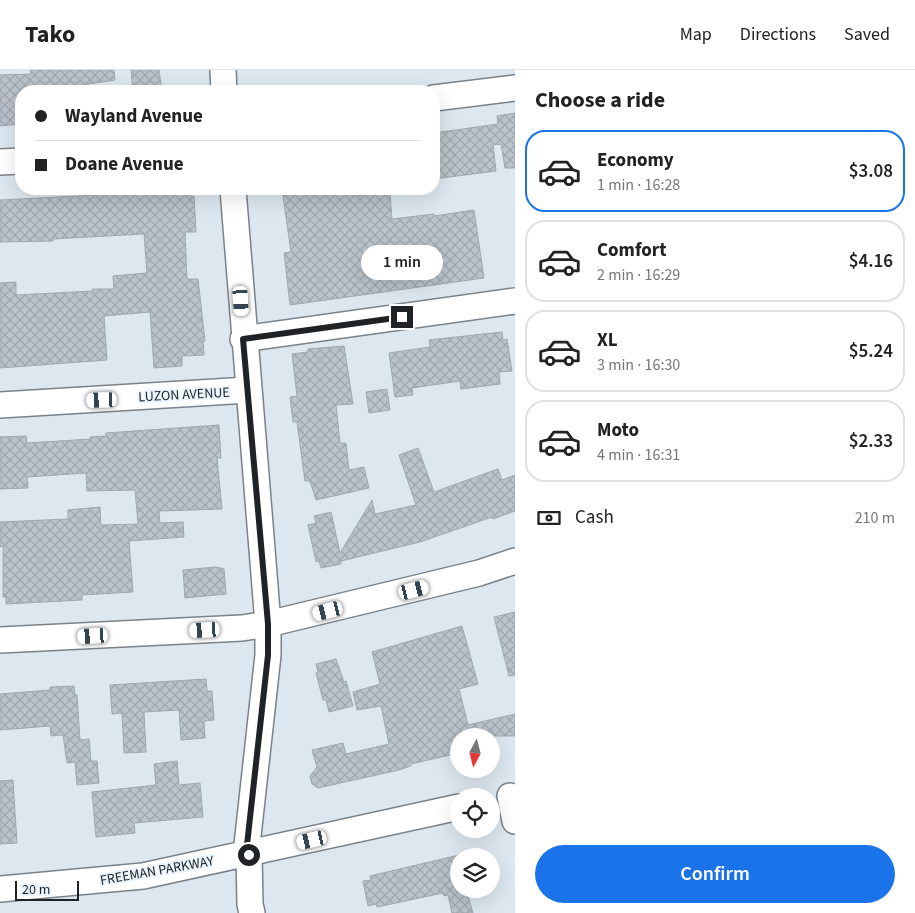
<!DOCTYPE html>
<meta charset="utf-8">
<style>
:root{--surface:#fff;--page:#f6f6f6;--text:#222;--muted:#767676;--line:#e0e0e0;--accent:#1a73e8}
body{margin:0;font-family:"Source Sans 3",sans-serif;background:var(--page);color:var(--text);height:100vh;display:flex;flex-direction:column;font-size:19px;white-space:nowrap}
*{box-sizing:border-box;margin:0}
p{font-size:16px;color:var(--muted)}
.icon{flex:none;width:28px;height:28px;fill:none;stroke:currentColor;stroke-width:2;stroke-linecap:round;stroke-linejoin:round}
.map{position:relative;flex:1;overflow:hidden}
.details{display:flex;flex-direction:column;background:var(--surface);width:400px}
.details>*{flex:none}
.hud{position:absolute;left:15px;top:15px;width:425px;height:110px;border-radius:20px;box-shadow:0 5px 20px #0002;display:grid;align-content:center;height:110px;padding:0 20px;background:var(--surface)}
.needle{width:32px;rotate:187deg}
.fabs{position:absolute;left:450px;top:658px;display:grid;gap:10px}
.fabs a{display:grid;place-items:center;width:50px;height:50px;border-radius:50%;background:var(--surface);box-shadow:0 5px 20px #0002;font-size:25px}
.scale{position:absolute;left:15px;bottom:12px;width:64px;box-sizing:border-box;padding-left:5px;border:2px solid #1f2326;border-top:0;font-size:14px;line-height:18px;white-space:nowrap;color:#1f2326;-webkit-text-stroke:4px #eaf4fc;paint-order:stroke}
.end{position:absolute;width:22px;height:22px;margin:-11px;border:6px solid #1f2326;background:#fff;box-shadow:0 0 0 2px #fff}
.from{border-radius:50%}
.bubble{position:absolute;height:35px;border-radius:18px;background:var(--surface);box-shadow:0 5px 20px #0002;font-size:16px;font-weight:600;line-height:35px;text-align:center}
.car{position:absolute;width:15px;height:30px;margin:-15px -8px;border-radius:6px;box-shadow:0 0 4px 1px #0007;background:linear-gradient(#fff 24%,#345 0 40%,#fff 0 76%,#345 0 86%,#fff 0)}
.hud b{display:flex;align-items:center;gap:18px;height:48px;font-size:19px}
.hud b+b{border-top:1px solid var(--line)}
.hud i{width:12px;height:12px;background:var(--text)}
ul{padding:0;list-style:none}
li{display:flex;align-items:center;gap:15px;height:82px;margin:0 10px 8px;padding:0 10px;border:2px solid var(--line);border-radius:20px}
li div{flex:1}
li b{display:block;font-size:19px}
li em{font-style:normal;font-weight:600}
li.selected{border-color:var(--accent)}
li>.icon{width:45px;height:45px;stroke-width:1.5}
h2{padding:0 20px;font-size:22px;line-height:60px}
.pay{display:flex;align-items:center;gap:12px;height:55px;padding:0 20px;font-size:19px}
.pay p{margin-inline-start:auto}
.button{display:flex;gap:10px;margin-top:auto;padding:10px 20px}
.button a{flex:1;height:58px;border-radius:30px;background:var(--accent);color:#fff;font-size:20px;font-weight:600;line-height:58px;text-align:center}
header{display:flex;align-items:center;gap:30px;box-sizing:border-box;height:70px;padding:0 25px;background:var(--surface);border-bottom:1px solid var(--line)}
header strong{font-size:24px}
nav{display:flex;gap:28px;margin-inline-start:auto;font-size:18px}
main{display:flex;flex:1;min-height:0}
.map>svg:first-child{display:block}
.building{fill:url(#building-cross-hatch);stroke:#9ea8af}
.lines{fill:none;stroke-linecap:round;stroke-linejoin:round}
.street-casing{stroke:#798289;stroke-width:28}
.street{stroke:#fff;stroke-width:25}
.route{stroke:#1f2326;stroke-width:6}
.labels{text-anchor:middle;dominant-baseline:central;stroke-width:4;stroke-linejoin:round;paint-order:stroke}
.street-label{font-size:14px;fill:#1f2326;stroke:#eaf4fc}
</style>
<header>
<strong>Tako</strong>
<nav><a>Map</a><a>Directions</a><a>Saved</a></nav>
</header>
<main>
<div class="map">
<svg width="515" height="843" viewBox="0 0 515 843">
<defs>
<pattern id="building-cross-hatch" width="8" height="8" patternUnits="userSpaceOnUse" patternTransform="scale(1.25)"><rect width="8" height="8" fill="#bac3cb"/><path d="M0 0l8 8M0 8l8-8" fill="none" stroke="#9fa7ae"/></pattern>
</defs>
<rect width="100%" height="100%" fill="#dde7ef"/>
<!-- building -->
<g class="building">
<path d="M30,0H114L115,10L82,15V21H21V54L0,56V5L31,4Z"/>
<path d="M131,0H159L162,21H133Z"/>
<path d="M515,43V98H505L501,74L493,75L496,101L434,109V63L498,54L497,46Z"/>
<path d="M282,119H354V126L390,123L392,149L434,144V146L474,140L484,208L290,235L284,183L291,182Z"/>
<path d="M191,120V127L194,126L196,162H185L187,209H198L205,271H203L204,285L182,286V296L154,298L150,242L104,246L107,290L0,298V213L16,212V225L93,221L92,219H114L113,206L147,203L144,164L53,169V171L0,172V130Z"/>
<path d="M502,262L503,270L507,269L512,301L499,302L500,314L461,319L460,311L412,318L413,325L395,327L389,283L430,277L429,270Z"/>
<path d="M344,276L353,334L336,335L340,373H346L349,400L364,397L369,418L316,430L310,411H305L297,352H293L290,327L297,326L292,284L308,282V279Z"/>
<path d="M387,319L390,340L369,343L366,322Z"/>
<path d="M219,355L221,388H217L222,439L159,441L160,453L183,452L184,467L129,471L133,522L82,525V530L6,534V527H3V476L0,477V452L68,449V440L100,437L101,455L138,454L135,420L87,421L86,403L27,407L28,418L0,419V367L26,366L27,373L91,369L90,367L106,366V363Z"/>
<path d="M418,378L434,422L498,399L502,410L515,405V441L493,449L492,447L420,472L341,491V494L321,498L319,491L316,492L308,455L316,453L314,446L331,442L340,483L372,430L375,444L416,435L399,385Z"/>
<path d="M216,497L224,499L226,524L185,528L183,500Z"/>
<path d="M515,542V605L509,606L494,547Z"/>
<path d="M462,556L478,614L459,619L468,655L515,644V666H459V683L411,694V696L399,700L318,718L312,714L310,706L317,697L312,680L343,673L346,684L389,674L381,636L357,640L353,622L380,614L372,582Z"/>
<path d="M336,589L344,612L346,611L353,636L329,642L326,630H323L316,603L318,602L316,594Z"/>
<path d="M206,609L207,621H212L214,650L204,651L205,668L181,670L179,640L144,642L146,682L124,683L122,643L112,644L110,615Z"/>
<path d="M74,616L75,625H77L80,670L89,669L91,691H97L99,713L77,715L75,692L67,693L63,665L51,666L50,656L0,660V624L50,620V617Z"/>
<path d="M177,691L179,715L200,713L203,747L134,753L135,763L96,767L92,722L156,715L154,694Z"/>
<path d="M13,710L17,773L0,774V711Z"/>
<path d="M459,785V819H466L473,843H452L448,825L444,826L443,823L377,837L376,834L368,836L363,811L371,810L370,806Z"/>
</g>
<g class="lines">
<defs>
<g id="street">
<path d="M223,0L224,21"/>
<path d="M434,28L515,18"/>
<path d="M0,92L21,91"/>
<path d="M233,119L268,554V585L246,784L249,785L250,834L252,843"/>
<path d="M243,269L515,231"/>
<path d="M0,335L248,320"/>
<path d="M0,570L242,558L268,554L479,503L515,491"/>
<path d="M510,726L515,751"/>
<path d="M0,819L143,806L459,737"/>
</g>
</defs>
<!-- street casing -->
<use href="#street" class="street-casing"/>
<!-- street -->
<use href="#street" class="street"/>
</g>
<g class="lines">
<!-- route -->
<path class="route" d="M249,785L246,784L268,585V554L243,269L402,247"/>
</g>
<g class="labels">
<!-- street labels -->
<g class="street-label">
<text transform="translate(184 325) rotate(-3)">LUZON AVENUE</text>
<text transform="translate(157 801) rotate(-10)">FREEMAN PARKWAY</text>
</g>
</g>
</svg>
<div class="fabs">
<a><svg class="needle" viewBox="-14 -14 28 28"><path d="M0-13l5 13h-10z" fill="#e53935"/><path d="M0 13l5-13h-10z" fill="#767676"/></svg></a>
<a><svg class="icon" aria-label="locate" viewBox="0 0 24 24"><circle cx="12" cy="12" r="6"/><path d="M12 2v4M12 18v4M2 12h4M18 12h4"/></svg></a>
<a><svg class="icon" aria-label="layers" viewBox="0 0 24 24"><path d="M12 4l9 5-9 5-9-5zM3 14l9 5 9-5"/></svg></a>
</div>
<div class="scale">20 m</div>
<i class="end from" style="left:249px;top:785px"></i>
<i class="end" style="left:402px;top:247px"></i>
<div class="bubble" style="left:361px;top:175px;width:82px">1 min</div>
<i class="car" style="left:241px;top:231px;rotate:176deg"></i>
<i class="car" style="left:102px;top:330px;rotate:268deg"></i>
<i class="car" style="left:414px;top:520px;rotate:76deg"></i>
<i class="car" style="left:328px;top:541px;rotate:256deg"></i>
<i class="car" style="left:205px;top:560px;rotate:267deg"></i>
<i class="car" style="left:93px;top:566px;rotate:267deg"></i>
<i class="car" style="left:312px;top:770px;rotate:257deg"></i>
<div class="hud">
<b><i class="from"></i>Wayland Avenue</b>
<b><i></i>Doane Avenue</b>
</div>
</div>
<section class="details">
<h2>Choose a ride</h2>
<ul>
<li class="selected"><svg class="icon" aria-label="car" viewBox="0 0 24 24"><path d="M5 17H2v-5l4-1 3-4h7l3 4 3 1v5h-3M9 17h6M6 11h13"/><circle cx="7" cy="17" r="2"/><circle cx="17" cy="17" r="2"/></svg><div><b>Economy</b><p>1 min · 16:28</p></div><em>$3.08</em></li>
<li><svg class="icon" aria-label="car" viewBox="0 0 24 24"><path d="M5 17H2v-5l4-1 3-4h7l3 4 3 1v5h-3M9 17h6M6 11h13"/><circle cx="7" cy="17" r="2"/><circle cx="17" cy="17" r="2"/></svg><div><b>Comfort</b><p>2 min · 16:29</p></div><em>$4.16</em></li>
<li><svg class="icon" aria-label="car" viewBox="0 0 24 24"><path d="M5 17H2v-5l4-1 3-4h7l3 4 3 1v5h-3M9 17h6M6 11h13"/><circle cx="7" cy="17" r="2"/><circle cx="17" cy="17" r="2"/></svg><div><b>XL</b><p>3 min · 16:30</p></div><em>$5.24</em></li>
<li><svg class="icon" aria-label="car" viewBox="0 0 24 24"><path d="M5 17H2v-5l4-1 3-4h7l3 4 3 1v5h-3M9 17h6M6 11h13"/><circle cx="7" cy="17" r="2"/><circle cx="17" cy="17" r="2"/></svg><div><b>Moto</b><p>4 min · 16:31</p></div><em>$2.33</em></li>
</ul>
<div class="pay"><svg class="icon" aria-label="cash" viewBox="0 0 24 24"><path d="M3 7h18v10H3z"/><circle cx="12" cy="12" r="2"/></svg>Cash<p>210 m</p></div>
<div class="button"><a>Confirm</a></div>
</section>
</main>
